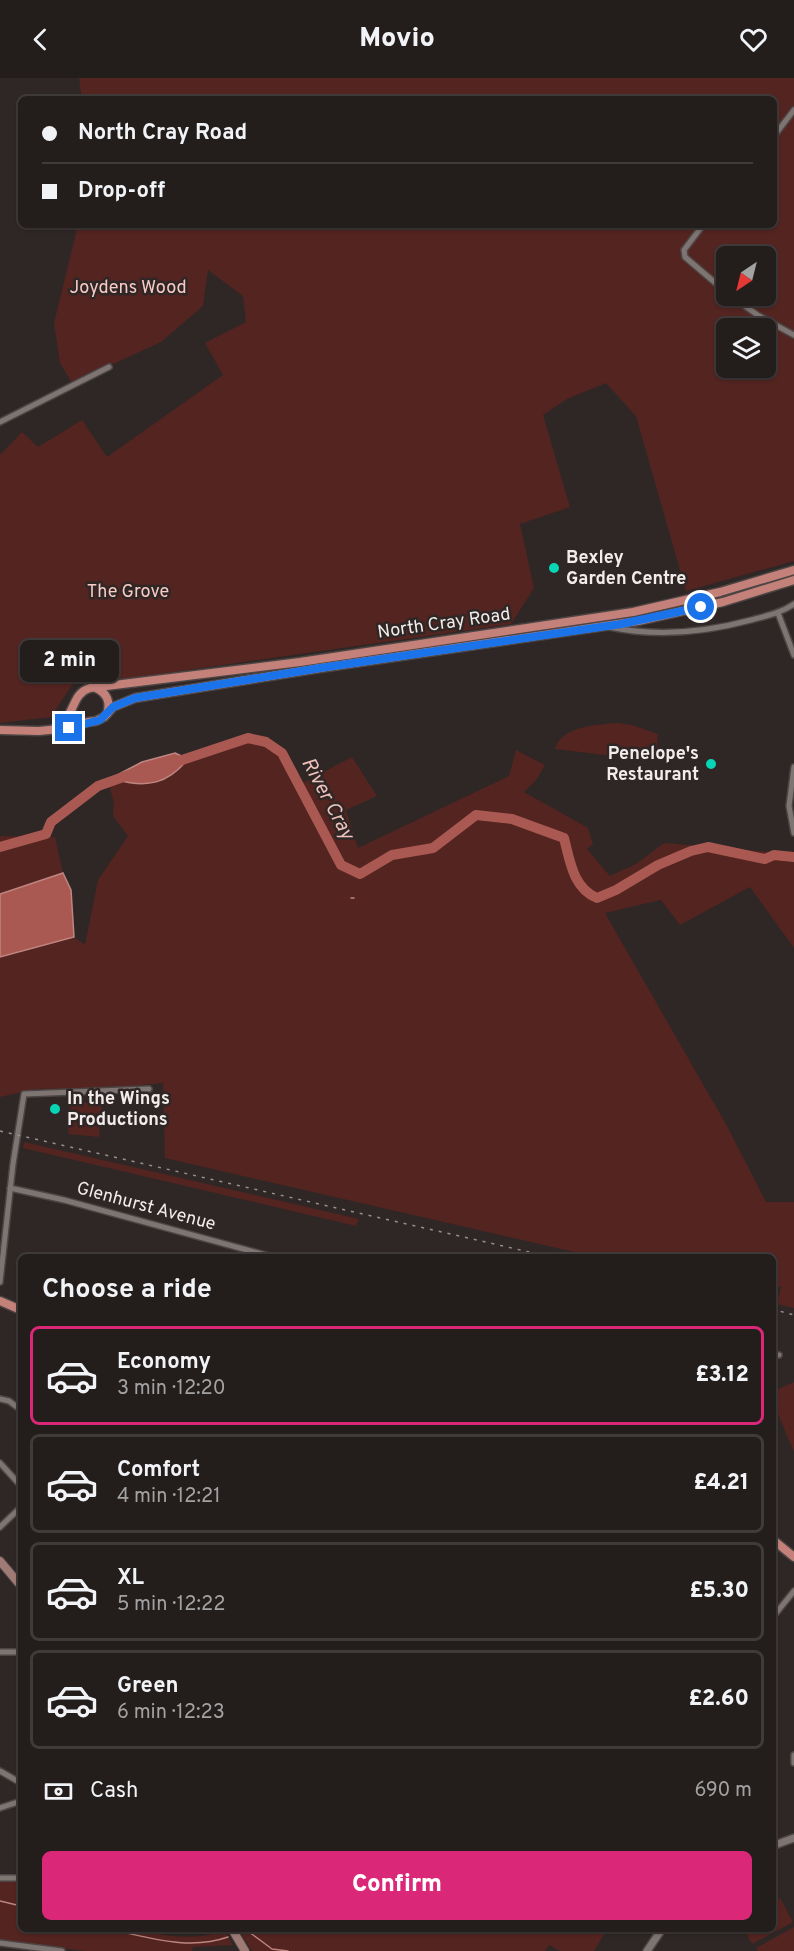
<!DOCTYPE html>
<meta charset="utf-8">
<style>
:root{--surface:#231d1c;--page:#2f2a29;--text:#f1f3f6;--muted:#a3a2a3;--line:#403b3b;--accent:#db2777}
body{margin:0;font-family:Overpass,sans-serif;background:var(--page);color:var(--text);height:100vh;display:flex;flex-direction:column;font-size:22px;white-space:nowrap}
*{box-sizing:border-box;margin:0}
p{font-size:20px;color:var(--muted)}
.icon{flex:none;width:33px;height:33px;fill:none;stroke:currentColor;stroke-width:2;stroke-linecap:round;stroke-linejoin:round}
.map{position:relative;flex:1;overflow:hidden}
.panel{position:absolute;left:18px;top:1176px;width:758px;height:678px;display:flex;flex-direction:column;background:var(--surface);border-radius:9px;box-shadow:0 2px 4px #0004,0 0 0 2px var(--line)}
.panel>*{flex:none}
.guide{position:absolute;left:18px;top:18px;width:759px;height:132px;border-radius:9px;box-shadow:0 2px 4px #0004,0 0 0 2px var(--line);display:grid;align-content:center;height:132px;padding:0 24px;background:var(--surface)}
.needle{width:39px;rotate:215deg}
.controls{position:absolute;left:716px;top:168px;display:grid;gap:12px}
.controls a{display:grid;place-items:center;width:60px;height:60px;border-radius:9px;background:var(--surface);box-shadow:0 2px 4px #0004,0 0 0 2px var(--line);font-size:30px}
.end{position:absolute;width:27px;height:27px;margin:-14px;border:8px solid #1a73e8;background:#fff;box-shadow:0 0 0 3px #fff}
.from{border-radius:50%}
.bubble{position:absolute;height:42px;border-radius:9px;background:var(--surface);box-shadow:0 2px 4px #0004,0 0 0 2px var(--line);font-size:20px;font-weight:800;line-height:42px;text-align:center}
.guide b{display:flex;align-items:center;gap:21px;height:57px;font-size:22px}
.guide b+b{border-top:2px solid var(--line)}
.guide i{width:15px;height:15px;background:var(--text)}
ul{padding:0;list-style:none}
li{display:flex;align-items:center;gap:18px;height:99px;margin:0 12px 9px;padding:0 12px;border:3px solid var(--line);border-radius:9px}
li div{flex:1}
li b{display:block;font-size:22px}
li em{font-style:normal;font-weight:800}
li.selected{border-color:var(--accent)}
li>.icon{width:54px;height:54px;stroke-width:1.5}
h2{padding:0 24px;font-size:27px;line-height:72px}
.pay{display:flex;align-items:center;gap:15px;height:66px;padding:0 24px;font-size:22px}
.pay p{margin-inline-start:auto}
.button{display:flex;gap:12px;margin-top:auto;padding:12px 24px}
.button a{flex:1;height:69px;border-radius:9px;background:var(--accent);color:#fff;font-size:24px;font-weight:800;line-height:69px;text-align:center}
header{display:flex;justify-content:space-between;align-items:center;height:78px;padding:0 24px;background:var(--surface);font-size:27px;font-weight:800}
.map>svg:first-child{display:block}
.green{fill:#532420;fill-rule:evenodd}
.water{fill:#a95951;stroke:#bf8580;stroke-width:1.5}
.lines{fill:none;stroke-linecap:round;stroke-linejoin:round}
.stream{stroke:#bf8580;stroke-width:1.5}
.river{stroke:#a95951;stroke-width:10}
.minor-casing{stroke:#4c4544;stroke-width:8}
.tertiary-casing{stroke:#4c4544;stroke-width:10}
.secondary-casing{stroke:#4c4544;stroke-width:10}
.primary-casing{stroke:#4c4544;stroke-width:11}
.minor{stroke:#7e7472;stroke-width:5}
.tertiary{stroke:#7e7472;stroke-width:7}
.secondary{stroke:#a07b76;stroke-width:8}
.primary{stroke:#c3817a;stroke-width:8}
.rail{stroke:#968f8e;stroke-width:1.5;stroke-dasharray:3 6;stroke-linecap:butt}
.route{stroke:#1a73e8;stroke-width:8}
.poi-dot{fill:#07d5b6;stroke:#2f2726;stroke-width:2}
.labels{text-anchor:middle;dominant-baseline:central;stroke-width:5;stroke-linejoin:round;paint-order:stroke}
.park-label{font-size:18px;fill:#f9cac4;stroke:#2f2726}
.poi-label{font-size:18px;font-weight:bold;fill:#f2edec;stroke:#2f2726;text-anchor:start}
.street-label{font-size:18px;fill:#f2edec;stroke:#2f2726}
.water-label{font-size:20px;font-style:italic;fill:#f0c1bb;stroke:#2f2726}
</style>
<header><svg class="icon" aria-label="back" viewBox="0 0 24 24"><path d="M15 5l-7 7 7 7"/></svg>Movio<svg class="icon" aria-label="heart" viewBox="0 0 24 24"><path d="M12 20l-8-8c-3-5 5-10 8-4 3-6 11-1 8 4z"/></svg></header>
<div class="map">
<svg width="794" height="1873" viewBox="0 0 794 1873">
<rect width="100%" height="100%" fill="#2f2726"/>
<!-- green -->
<g class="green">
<path d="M79,0H794V483L686,513L636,338L606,305L567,321L543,337L570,429L520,446L534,510L511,546L104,604L76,601L51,639L0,645V377L22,354L38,369L82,342L107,379L223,297L205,265L246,244L243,218L208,192L203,228L161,264L72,305L60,285L54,245L78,147H228L225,156L229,147H774V21H82ZM726,178H765V218H726ZM726,250H765V290H726Z"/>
<path d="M616,645L632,647L658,656L656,683L555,671C562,648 595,647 616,645Z"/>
<path d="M248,660C283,668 284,678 299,707L352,679L377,718L346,732L358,770L509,698L516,672L545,687L536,702L524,714L588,750L593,766L587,771L610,798L636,786L664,765L794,776V870L750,809L680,847L661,822L605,835L727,1048L766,1124H794V1230L777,1226L781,1209L773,1207L772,1179H596L165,1080L163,1005L112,1010L37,1011L0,1019V879L74,859L85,867L98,802L128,758L113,738L114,725L108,703L188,681Z"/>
<path d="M0,758L55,759L63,795L0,816Z"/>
<path d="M71,1023L102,1026L99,1059L68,1056Z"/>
<path d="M24,1064L359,1141L356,1148L23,1070Z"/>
<path d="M794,1304V1374L772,1322L773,1313Z"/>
<path d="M0,1803H21V1851H137L138,1853C166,1857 198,1864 224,1852L233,1867L193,1869L192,1873H86L0,1863Z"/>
<path d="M780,1820L793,1844L752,1866L744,1851H772L773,1823Z"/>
<path d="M794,1849V1873H758L756,1870Z"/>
<path d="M238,1851H607L594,1873H560L549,1867L545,1873H252Z"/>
</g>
<!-- water -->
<g class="water">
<path d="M175,675L188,681C168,706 147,710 117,702L115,698L142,684Z"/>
<path d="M63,795L71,812L74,859L0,879V816Z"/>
</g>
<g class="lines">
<!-- stream -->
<g class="stream">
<path d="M351,820H354"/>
<path d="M0,1823L21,1828"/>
<path d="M108,1851C148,1859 188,1873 228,1859"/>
<path d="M245,1851L272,1871L288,1873"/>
</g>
<!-- river -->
<g class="river">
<path d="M176,684L248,660L266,664L282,675L341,787L360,796L392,777L433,770L476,737L512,741L564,760C570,783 573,810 597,820L616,812L658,787L691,773L708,769L765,781L774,777L794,779"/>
<path d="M0,769L46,756L51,744L98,708L129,697"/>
</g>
<defs>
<g id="minor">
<path d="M774,58L794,32"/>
<path d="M703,147L684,172L685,179L726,214"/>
<path d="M731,218L759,238L794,257"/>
<path d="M0,344L109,289"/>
<path d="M778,535L794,577"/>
<path d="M609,549C657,559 703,555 751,542C766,538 781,535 794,526"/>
<path d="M794,689L789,728L794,755"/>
<path d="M10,1110L64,1122L273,1179"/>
<path d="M0,1204L13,1086L24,1016L149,1011"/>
<path d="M772,1276L779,1277"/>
<path d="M0,1321L9,1323L21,1332"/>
<path d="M0,1385L21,1408"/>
<path d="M772,1397L774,1398"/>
<path d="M0,1449L21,1429"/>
<path d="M772,1540L794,1513"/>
<path d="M0,1574H21"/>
<path d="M794,1677V1685"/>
<path d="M0,1693L21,1705"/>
<path d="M0,1730L21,1723"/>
<path d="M0,1800H21"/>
<path d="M0,1865L62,1873"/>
</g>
<g id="tertiary">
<path d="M772,1768L794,1760"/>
<path d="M647,1873L662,1851"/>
</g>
<g id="secondary">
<path d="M0,1483L21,1508"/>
<path d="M232,1851L245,1873"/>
</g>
<g id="primary">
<path d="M96,610C107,615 111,624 107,636"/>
<path d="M55,650C77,638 70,616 90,610L300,584L633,534L720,514L794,492"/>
<path d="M0,652L39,653L69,650L88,644L96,643L104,639L113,629L135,620L320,590L638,543L723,524L794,502"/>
<path d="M0,1223L21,1232"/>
<path d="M772,1461L794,1479"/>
</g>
</defs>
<!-- minor casing -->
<use href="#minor" class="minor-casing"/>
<!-- tertiary casing -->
<use href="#tertiary" class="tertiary-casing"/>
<!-- secondary casing -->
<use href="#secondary" class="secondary-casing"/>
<!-- primary casing -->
<use href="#primary" class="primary-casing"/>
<!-- minor -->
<use href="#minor" class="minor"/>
<!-- tertiary -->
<use href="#tertiary" class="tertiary"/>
<!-- secondary -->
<use href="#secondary" class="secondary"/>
<!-- primary -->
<use href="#primary" class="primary"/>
<!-- rail -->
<g class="rail">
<path d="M0,1053L551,1179"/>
<path d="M772,1231L794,1237"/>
</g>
</g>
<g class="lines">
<!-- route -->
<path class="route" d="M69,650L100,642L113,629L135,620L320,590L621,546L701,529"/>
</g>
<!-- markers -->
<g class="poi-dot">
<circle cx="554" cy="490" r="6"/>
<circle cx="711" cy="686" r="6"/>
<circle cx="55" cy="1031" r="6"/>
</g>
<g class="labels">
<!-- park labels -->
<g class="park-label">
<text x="128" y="210">Joydens Wood</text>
<text x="128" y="514">The Grove</text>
</g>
<!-- poi labels -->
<g class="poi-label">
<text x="566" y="480">Bexley<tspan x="566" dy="21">Garden Centre</tspan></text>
<text x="699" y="676" text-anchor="end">Penelope's<tspan x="699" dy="21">Restaurant</tspan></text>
<text x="67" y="1021">In the Wings<tspan x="67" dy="21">Productions</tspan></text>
</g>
<!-- street labels -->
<g class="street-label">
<text transform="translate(444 546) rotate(-8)">North Cray Road</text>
<text transform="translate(146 1129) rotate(15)">Glenhurst Avenue</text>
</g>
<!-- water labels -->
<g class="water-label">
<text transform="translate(327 721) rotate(62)">River Cray</text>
</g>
</g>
</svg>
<div class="controls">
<a><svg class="needle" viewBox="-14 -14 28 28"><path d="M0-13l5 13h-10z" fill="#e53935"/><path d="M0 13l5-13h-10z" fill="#a3a2a3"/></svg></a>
<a><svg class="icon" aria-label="layers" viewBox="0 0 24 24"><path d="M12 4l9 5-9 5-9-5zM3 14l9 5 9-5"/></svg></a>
</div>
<i class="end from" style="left:701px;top:529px"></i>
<i class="end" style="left:69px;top:650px"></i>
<div class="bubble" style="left:20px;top:562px;width:99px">2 min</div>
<div class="guide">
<b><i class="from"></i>North Cray Road</b>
<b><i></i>Drop-off</b>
</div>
<section class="panel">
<h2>Choose a ride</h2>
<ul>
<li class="selected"><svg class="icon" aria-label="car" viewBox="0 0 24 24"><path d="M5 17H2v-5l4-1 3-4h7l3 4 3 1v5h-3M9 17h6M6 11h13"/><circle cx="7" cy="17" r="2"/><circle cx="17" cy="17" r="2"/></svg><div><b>Economy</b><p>3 min · 12:20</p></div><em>£3.12</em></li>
<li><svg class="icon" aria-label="car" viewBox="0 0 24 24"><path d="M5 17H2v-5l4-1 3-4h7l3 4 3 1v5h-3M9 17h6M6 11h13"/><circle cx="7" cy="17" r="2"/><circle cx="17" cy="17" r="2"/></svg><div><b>Comfort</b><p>4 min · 12:21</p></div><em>£4.21</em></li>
<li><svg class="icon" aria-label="car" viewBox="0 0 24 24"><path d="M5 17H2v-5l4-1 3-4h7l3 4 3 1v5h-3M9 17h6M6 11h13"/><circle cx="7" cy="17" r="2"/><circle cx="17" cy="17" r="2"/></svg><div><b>XL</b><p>5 min · 12:22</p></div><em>£5.30</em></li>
<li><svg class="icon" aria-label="car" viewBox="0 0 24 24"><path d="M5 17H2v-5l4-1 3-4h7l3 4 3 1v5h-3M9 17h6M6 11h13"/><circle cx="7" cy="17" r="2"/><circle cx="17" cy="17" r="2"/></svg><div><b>Green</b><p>6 min · 12:23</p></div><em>£2.60</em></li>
</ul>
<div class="pay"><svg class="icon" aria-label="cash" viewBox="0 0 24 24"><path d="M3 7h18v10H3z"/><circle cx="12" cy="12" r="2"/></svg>Cash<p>690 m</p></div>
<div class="button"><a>Confirm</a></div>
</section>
</div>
